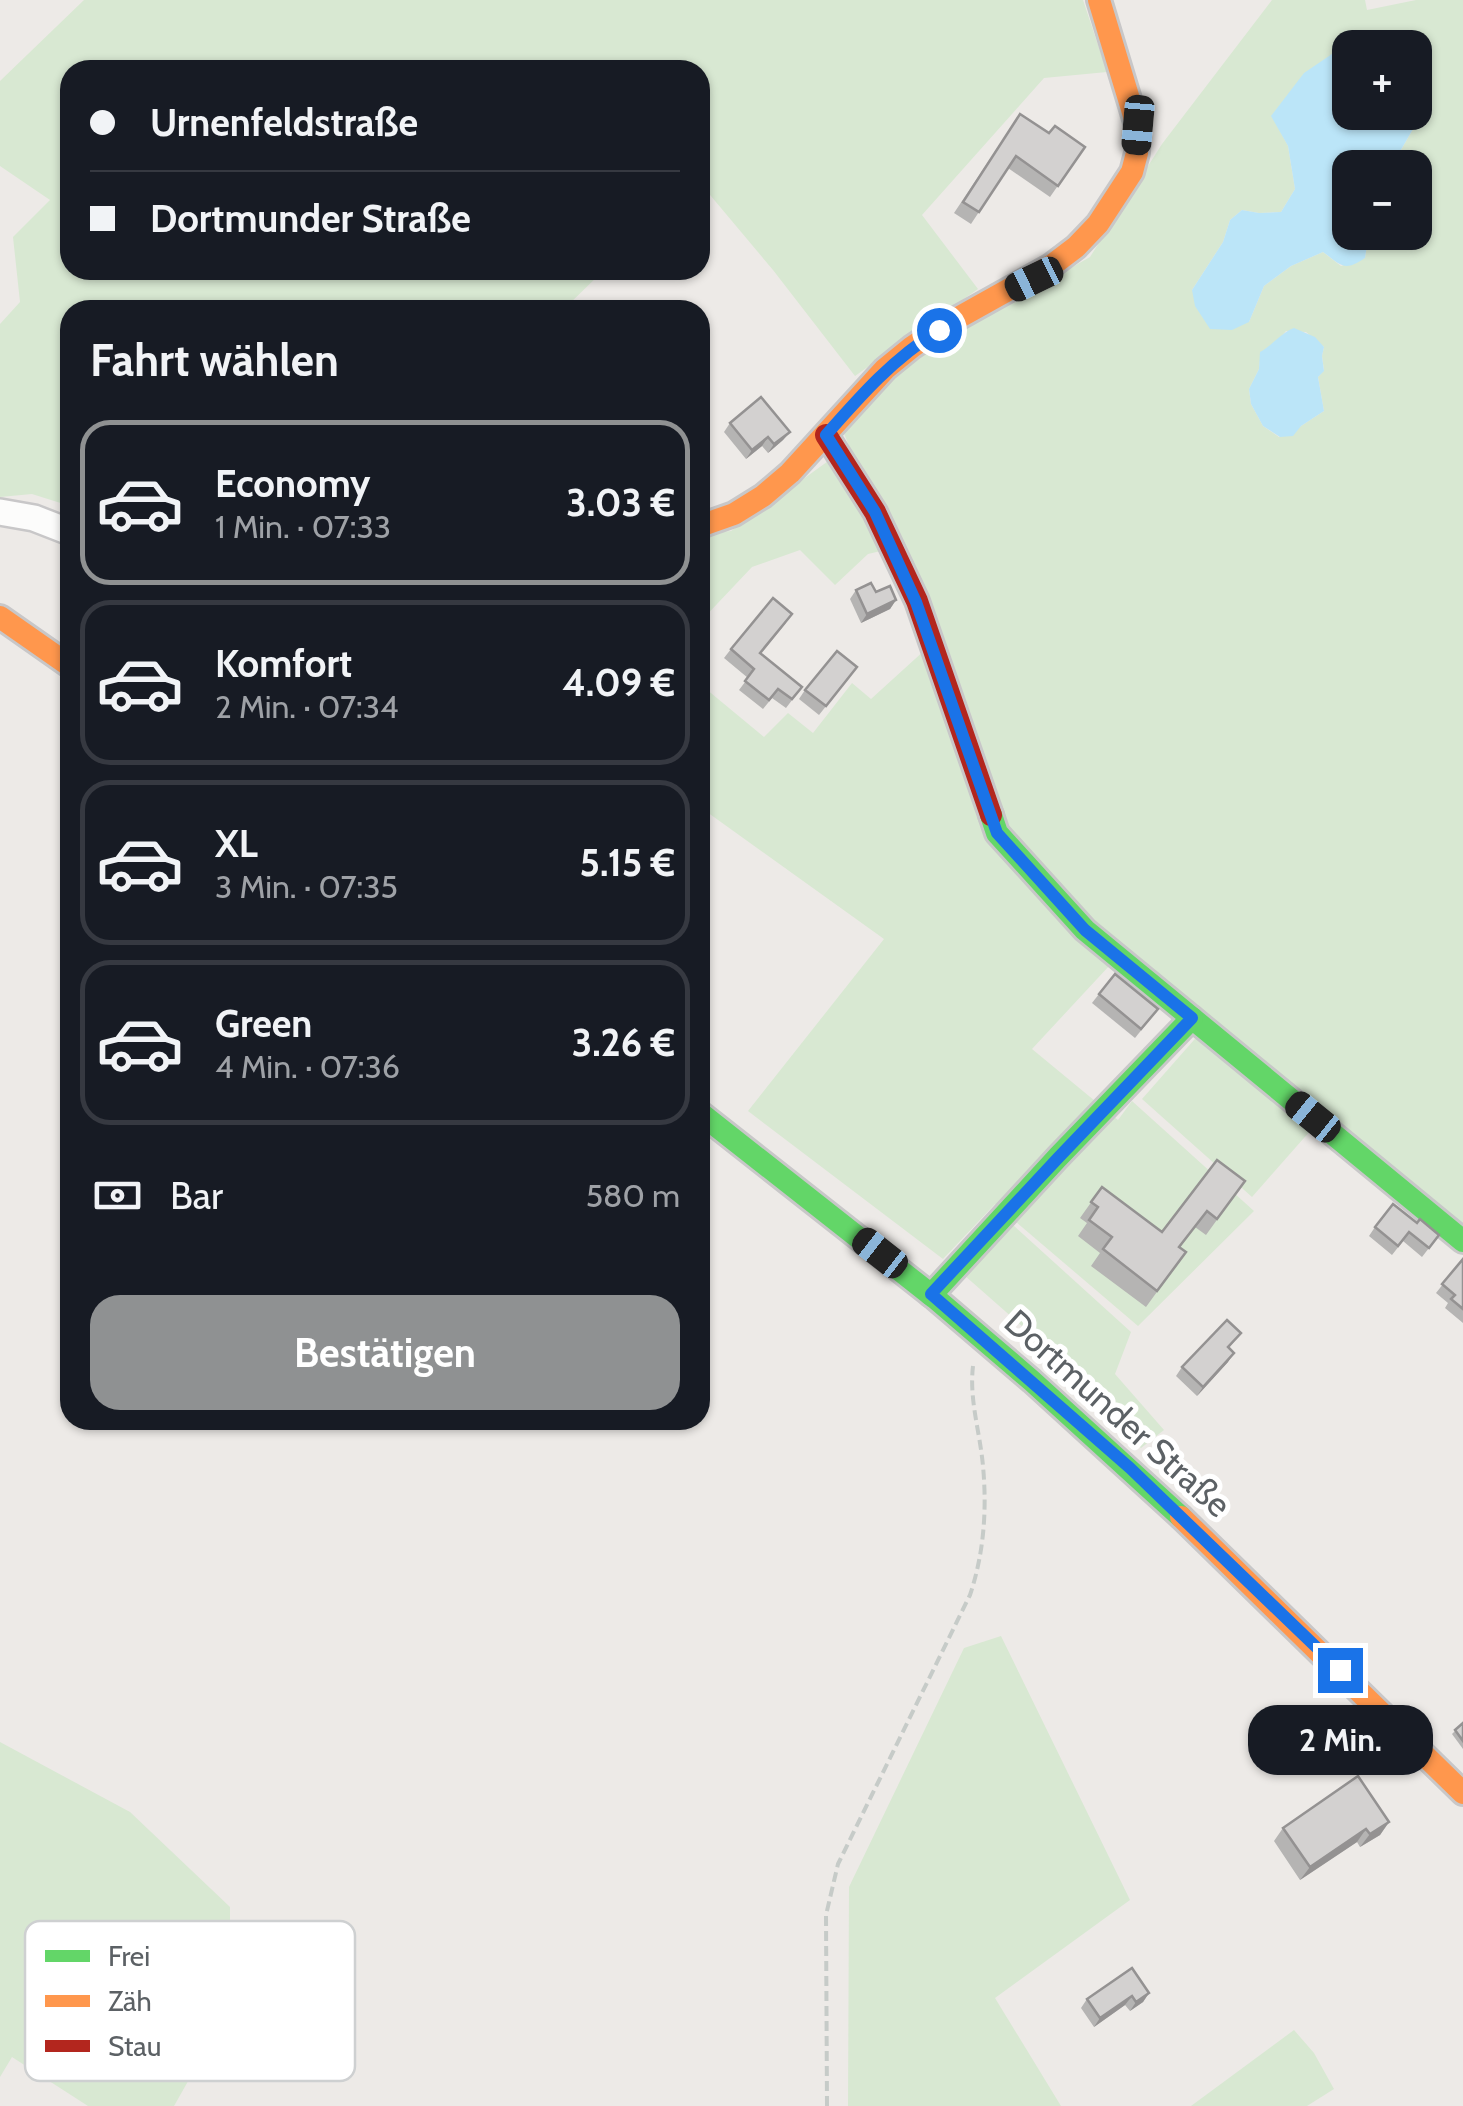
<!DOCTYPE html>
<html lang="de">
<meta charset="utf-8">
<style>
:root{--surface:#171b24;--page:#20242c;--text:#f1f3f6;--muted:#9ea1a6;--line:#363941;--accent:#8f9192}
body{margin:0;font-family:Cabin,sans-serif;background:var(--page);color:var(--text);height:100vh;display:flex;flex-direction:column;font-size:38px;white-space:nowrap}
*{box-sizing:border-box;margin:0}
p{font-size:32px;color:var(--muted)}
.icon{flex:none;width:55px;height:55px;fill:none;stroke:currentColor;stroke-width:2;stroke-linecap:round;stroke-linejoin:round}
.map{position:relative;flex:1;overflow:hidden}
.sheet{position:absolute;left:60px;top:300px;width:650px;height:1130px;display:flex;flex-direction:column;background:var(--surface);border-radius:30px;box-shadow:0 2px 8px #0004}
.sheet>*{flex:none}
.guide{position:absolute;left:60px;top:60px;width:650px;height:220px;border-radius:30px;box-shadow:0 2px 8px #0004;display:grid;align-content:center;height:220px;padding:0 30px;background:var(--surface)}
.buttons{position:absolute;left:1332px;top:30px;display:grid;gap:20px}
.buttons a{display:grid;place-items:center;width:100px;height:100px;border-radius:20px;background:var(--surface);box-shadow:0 2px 8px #0004;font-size:50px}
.end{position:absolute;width:45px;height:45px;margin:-22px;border:12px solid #1a73e8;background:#fff;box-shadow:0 0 0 5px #fff}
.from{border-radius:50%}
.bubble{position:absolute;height:70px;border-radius:30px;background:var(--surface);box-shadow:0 2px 8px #0004;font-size:32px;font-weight:700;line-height:70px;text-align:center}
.car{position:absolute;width:30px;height:60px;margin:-30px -15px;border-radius:12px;box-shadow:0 0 8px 2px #0007;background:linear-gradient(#222 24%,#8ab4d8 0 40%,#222 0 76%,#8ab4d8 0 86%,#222 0)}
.guide b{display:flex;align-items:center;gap:35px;height:95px;font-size:38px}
.guide b+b{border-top:2px solid var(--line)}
.guide i{width:25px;height:25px;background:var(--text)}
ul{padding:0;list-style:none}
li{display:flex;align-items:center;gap:30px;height:165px;margin:0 20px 15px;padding:0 10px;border:5px solid var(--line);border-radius:30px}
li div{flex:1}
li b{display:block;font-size:38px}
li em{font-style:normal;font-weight:700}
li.current{border-color:var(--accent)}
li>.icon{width:90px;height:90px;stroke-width:1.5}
h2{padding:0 30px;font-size:45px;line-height:120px}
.pay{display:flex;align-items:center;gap:25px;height:110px;padding:0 30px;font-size:38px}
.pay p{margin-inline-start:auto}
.action{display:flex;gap:20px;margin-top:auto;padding:20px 30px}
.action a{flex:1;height:115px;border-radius:30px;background:var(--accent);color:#fff;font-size:40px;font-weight:700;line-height:115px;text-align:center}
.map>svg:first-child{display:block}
.green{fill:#d8e8d2;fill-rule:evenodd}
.water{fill:#bbe5f8}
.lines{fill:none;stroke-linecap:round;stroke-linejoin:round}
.street-casing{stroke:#c8c7c8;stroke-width:30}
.fast-casing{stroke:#c8c7c8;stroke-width:28}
.slow-casing{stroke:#c8c7c8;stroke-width:28}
.jam-casing{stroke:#c8c7c8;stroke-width:28}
.path{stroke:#c6cbc8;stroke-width:4;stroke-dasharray:10 5;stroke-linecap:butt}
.street{stroke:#fcfcfb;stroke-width:25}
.fast{stroke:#63d668;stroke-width:22}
.slow{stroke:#ff974d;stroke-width:22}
.jam{stroke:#b3261e;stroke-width:22}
.wall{fill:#b5b4b3}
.shaded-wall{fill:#949292}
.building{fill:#d3d1d0;stroke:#949292;stroke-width:2.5}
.route{stroke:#1a73e8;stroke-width:12}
.labels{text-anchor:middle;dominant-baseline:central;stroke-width:10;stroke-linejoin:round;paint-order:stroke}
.street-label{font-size:35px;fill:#5c6165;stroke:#fff}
.key{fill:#fff;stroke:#ced0d1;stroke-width:2.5}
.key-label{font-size:28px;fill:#5c6165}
</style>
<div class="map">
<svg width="1463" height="2106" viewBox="0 0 1463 2106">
<rect width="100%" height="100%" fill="#edeae7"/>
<!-- green -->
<g class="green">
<path d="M84,0H1083L1107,72L1044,78L922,215L978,289L855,376L773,270L700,183V70H70V270H604L563,310H70V506L32,494L0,497V324L20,302L13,237L50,200L0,166V81Z"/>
<path d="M1272,0H1365L1367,10L1416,0H1463V1227L1092,923L1003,828L843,431L905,362L1090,257L1162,144ZM1350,48H1415V113L1420,117L1391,167L1415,168V232L1369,233L1365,258L1341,266L1323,252L1291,266L1264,286L1249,322L1192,290L1223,242L1230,220L1242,210L1259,213L1281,212L1295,189L1288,146L1272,116L1343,60L1350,79ZM1286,331L1306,332L1324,347L1322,356L1324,370L1318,377L1324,411L1301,426L1279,437L1263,426L1251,404L1249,389L1259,369L1261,352L1275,344Z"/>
<path d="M831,459L885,550L868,554L835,585L800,550L752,567L700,622V534L731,531Z"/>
<path d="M926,649L980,811L1110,965L1032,1049L1118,1120L1132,1101L1254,1211L1138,1326L995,1204L943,1259L748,1111L884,939L700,807V684L764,737L788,713L813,733L852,683L871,699Z"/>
<path d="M1201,1032L1311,1130L1252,1197L1142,1099Z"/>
<path d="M1013,1225L1131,1332L1115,1374L1164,1430L1141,1448L1049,1363L1023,1327L964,1275Z"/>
<path d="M1001,1636L1130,1900L995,1998L1061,2106H848L849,1887L964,1648Z"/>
<path d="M0,1742L130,1812L230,1907V2007L174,2106H88L12,2057L0,2077Z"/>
<path d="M1294,2030L1314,2053L1334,2089L1307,2106H1191Z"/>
</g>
<!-- water -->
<g class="water">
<path d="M1332,54C1354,66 1350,90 1350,112L1415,113L1420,117L1391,167L1350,168V232L1369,233L1365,258C1344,272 1342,266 1323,252L1291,266L1264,286L1249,322L1232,330L1210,329L1195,306L1192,290L1223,242L1230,220L1242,210L1259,213L1281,212L1295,189L1288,146L1271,116L1304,73Z"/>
<path d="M1294,328L1315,337L1324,347L1322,356L1324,371L1318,377L1324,411L1301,426L1293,436L1280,437L1263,426L1251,404L1249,389L1259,369L1260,352C1273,345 1282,332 1294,328Z"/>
</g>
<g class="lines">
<defs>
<path id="street" d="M0,512L34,518L70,532"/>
<g id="fast">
<path d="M991,815L997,833L1085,930L1463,1241"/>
<path d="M700,1113L935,1298L1032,1381L1181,1517"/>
<path d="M931,1295L1058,1157L1192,1018"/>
</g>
<g id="slow">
<path d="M700,526L734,514L763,496L790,473L885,369L912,347L940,328L1051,266L1076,247L1098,224L1132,172L1137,153L1138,129L1099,0"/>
<path d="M0,617L70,666"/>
<path d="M1181,1517L1463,1793"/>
</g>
<path id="jam" d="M826,435L875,512L917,601L991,815"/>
</defs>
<!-- street casing -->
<use href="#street" class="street-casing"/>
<!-- fast casing -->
<use href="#fast" class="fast-casing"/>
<!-- slow casing -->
<use href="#slow" class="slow-casing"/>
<!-- jam casing -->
<use href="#jam" class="jam-casing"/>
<!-- path -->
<path class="path" d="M827,2106L826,1915L838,1864L970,1595C984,1553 987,1510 983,1466C980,1432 969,1400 973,1366"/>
<!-- street -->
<use href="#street" class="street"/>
<!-- fast -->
<use href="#fast" class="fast"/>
<!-- slow -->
<use href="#slow" class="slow"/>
<!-- jam -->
<use href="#jam" class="jam"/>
</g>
<!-- wall -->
<g class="wall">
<path d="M1020,114L1049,133L1085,147L1050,197L1008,168L971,224L954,213Z"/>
<path d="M730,423L790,432L783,440L768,453L762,446L746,459L724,432Z"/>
<path d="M856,590L876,592L896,600L890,609L861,623L850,599Z"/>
<path d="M786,623L761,654L802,687L786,708L772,698L763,709L739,690L748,678L724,658L731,649Z"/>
<path d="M857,667L819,715L799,699L805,690Z"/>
<path d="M1099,994L1151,1018L1135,1038L1092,1003Z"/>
<path d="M1245,1181L1206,1235L1195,1227L1180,1247L1186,1252L1146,1307L1091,1266L1100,1253L1078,1236L1087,1223L1080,1218L1102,1187L1162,1232Z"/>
<path d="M1417,1223L1439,1235L1422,1257L1403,1241L1392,1255L1369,1236L1375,1227Z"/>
<path d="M1463,1259V1323L1445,1308L1448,1303L1436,1293Z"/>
<path d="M1241,1333L1229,1348L1228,1362L1197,1396L1176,1376L1182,1367Z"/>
<path d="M1463,1723V1749L1452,1734Z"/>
<path d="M1389,1822L1380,1835L1360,1847L1357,1842L1300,1880L1274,1841L1283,1828Z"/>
<path d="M1149,1993L1143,2002L1130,2011L1125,2005L1094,2027L1081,2008L1087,1999Z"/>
</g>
<!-- shaded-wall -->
<g class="shaded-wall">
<path d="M790,432L783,440L768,453L774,444Z"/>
<path d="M768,437L762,446L746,459L752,450Z"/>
<path d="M896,600L890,609L861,623L867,614Z"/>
<path d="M1234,1353L1228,1362L1197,1396L1203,1387Z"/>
<path d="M1389,1822L1380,1835L1360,1847L1370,1834Z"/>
<path d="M1366,1829L1357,1842L1300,1880L1310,1867Z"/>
<path d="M1149,1993L1143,2002L1130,2011L1136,2002Z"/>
<path d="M1132,1996L1125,2005L1094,2027L1100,2018Z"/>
</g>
<!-- building -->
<g class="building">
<path d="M1020,114L1049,133L1055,126L1085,147L1058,186L1016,156L979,212L963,202Z"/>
<path d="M761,397L790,432L774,444L768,437L752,450L730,423Z"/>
<path d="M871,583L876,592L890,586L896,600L867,614L856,590Z"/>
<path d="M773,598L792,614L760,653L802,687L792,699L778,689L769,700L745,681L754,669L731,649Z"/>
<path d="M837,651L857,667L826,706L805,690Z"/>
<path d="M1115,974L1158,1009L1141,1029L1099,994Z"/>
<path d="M1217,1160L1245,1181L1217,1219L1207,1211L1179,1247L1186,1252L1157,1291L1103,1249L1112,1237L1089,1220L1098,1207L1091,1202L1102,1187L1162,1232Z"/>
<path d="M1393,1204L1417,1223L1420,1219L1439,1235L1429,1248L1409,1232L1398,1246L1375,1227Z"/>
<path d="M1463,1259V1309L1451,1299L1455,1295L1442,1284Z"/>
<path d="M1227,1320L1241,1333L1228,1347L1234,1353L1203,1387L1182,1367Z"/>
<path d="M1463,1723V1741L1455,1730Z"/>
<path d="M1358,1776L1389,1822L1370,1834L1366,1829L1310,1867L1283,1828Z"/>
<path d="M1132,1968L1149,1993L1136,2002L1132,1996L1100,2018L1087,1999Z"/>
</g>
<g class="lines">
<!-- route -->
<path class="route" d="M939,330C893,359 862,394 826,435L875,512L916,602L997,833L1085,930L1192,1018L1058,1158L931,1294L1130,1468L1340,1670"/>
</g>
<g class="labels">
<!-- street labels -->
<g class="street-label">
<text transform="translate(1118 1413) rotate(42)">Dortmunder Straße</text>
</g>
</g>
<!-- legend -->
<rect x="25" y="1921" width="330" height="160" rx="15" class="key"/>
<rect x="45" y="1950" width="45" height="12" fill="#63d668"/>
<rect x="45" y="1995" width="45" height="12" fill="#ff974d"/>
<rect x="45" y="2040" width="45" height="12" fill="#b3261e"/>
<g class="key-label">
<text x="108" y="1966">Frei</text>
<text x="108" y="2011">Zäh</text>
<text x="108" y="2056">Stau</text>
</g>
</svg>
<div class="buttons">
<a>+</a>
<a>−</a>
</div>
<i class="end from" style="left:939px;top:330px"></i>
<i class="end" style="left:1340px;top:1670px"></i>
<div class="bubble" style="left:1248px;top:1705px;width:185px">2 Min.</div>
<i class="car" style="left:1138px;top:125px;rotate:185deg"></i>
<i class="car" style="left:1034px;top:279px;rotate:244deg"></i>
<i class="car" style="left:1313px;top:1117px;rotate:309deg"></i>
<i class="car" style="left:880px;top:1253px;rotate:308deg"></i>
<div class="guide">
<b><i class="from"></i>Urnenfeldstraße</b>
<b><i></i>Dortmunder Straße</b>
</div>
<section class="sheet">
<h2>Fahrt wählen</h2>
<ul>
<li class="current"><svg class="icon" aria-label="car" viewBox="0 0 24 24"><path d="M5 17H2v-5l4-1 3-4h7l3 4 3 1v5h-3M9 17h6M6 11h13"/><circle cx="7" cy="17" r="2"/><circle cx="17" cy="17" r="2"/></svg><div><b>Economy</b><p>1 Min. · 07:33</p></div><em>3.03 €</em></li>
<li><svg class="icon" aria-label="car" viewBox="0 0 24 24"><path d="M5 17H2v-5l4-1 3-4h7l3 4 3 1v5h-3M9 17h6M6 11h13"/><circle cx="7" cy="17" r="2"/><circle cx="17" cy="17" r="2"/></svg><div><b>Komfort</b><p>2 Min. · 07:34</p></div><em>4.09 €</em></li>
<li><svg class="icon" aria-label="car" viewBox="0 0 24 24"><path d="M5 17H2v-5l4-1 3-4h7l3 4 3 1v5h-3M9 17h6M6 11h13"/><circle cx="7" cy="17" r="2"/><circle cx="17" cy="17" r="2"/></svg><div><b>XL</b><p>3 Min. · 07:35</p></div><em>5.15 €</em></li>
<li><svg class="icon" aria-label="car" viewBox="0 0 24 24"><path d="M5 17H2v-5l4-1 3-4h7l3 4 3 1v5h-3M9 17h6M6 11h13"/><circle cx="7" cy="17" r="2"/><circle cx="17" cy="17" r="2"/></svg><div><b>Green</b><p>4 Min. · 07:36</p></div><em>3.26 €</em></li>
</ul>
<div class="pay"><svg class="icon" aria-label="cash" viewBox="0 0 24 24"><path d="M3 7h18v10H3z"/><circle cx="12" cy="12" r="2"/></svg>Bar<p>580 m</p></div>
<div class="action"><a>Bestätigen</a></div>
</section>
</div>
